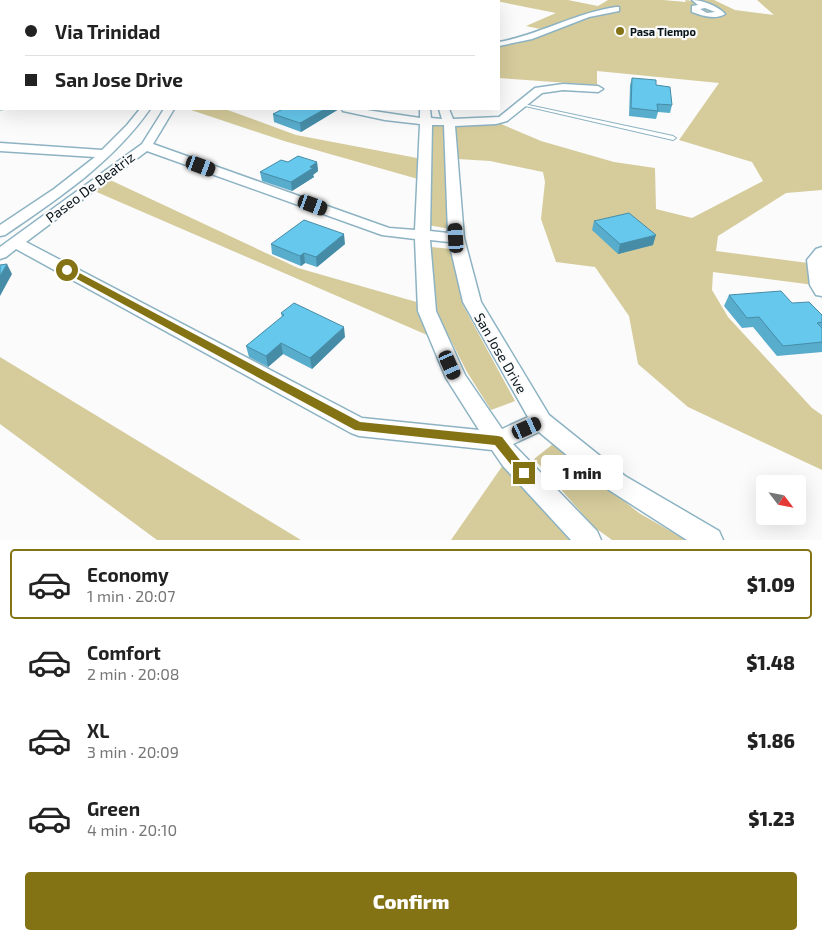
<!DOCTYPE html>
<meta charset="utf-8">
<style>
:root{--surface:#fff;--page:#f2f2f2;--text:#222;--muted:#767676;--line:#e0e0e0;--accent:#847314}
body{margin:0;font-family:"Exo 2",sans-serif;background:var(--page);color:var(--text);height:100vh;display:flex;flex-direction:column;font-size:19px;white-space:nowrap}
*{box-sizing:border-box;margin:0}
p{font-size:16px;color:var(--muted)}
.icon{flex:none;width:28px;height:28px;fill:none;stroke:currentColor;stroke-width:2;stroke-linecap:round;stroke-linejoin:round}
.map{position:relative;height:540px;overflow:hidden}
.sheet{display:flex;flex-direction:column;background:var(--surface);flex:1}
.sheet>*{flex:none}
.top-card{position:absolute;left:0px;top:0px;width:500px;height:110px;box-shadow:0 5px 20px #0002;display:grid;align-content:center;height:110px;padding:0 25px;background:var(--surface)}
.needle{width:32px;rotate:122deg}
.controls{position:absolute;left:756px;top:475px;display:grid;gap:10px}
.controls a{display:grid;place-items:center;width:50px;height:50px;border-radius:5px;background:var(--surface);box-shadow:0 5px 20px #0002;font-size:25px}
.end{position:absolute;width:22px;height:22px;margin:-11px;border:6px solid #847314;background:#fff;box-shadow:0 0 0 2px #fff}
.from{border-radius:50%}
.bubble{position:absolute;height:35px;border-radius:5px;background:var(--surface);box-shadow:0 5px 20px #0002;font-size:16px;font-weight:800;line-height:35px;text-align:center}
.car{position:absolute;width:15px;height:30px;margin:-15px -8px;border-radius:6px;box-shadow:0 0 4px 1px #0007;background:linear-gradient(#222 24%,#8ab4d8 0 40%,#222 0 76%,#8ab4d8 0 86%,#222 0)}
.top-card b{display:flex;align-items:center;gap:18px;height:48px;font-size:19px}
.top-card b+b{border-top:1px solid var(--line)}
.top-card i{width:12px;height:12px;background:var(--text)}
ul{padding:9px 0 0;list-style:none}
li{display:flex;align-items:center;gap:15px;height:70px;margin:0 10px 8px;padding:0 15px;border:2px solid transparent;border-radius:5px}
li div{flex:1}
li b{display:block;font-size:19px}
li em{font-style:normal;font-weight:800}
li.active{border-color:var(--accent)}
li>.icon{width:45px;height:45px;stroke-width:1.5}
.action{display:flex;gap:10px;margin-top:auto;padding:10px 25px}
.action a{flex:1;height:58px;border-radius:5px;background:var(--accent);color:#fff;font-size:20px;font-weight:800;line-height:58px;text-align:center}
.map>svg:first-child{display:block}
.green{fill:#d5cb9b}
.lines{fill:none;stroke-linecap:round;stroke-linejoin:round}
.lane-casing{stroke:#8db3c3;stroke-width:2}
.street-casing{stroke:#8db3c3;stroke-width:3}
.lane{fill:#fff;fill-rule:evenodd}
.street{fill:#fff;fill-rule:evenodd}
.wall{fill:#58accc}
.shaded-wall{fill:#478ca6}
.building{fill:#66c8ed;stroke:#478ca6}
.route{fill:#847314}
.poi-dot{fill:#847314;stroke:#fbfbfb;stroke-width:2}
.labels{text-anchor:middle;dominant-baseline:central;stroke-width:4.5;stroke-linejoin:round;paint-order:stroke}
.far-poi-label{font-size:11px;font-weight:bold;fill:#07151b;stroke:#fbfbfb;text-anchor:start}
.street-label{font-size:14px;fill:#07151b;stroke:#fbfbfb}
</style>
<div class="map">
<svg width="822" height="540" viewBox="0 0 822 540">
<rect width="100%" height="100%" fill="#fbfbfb"/>
<!-- green -->
<g class="green">
<path d="M491,0H568L598,6L608,0H663L686,2L685,0C691,0 696,3 703,4L700,0H714L735,10L774,15L757,0H822V190L786,193L718,236L716,251L808,263L814,285L713,272L712,290L728,317L812,408L822,415V470L688,407L638,364L629,316L595,267L556,262L541,219L545,182L543,172L490,161L458,159L455,127L466,123L494,121L541,141L614,162L655,168L656,209L692,218L763,181L752,162L679,140L719,83L597,71V85L499,78V45L509,44L550,31L526,26L556,13Z"/>
<path d="M188,109H225L296,135L417,158L418,179L284,141Z"/>
<path d="M432,125L444,126L450,229L428,225Z"/>
<path d="M106,178L298,268L420,303L434,338L92,190Z"/>
<path d="M431,247L451,249L463,305L515,401L491,410L467,372L436,311Z"/>
<path d="M0,357L301,540H157L0,424Z"/>
<path d="M553,444L639,513L686,540H612L594,527L534,459Z"/>
<path d="M503,465L573,540H451Z"/>
</g>
<g class="lines">
<defs>
<path id="lane" d="M519,103L673,136L676,138L673,140L521,105H519Z"/>
<g id="street">
<rect x="301" y="0" width="7" height="1"/>
<rect x="390" y="0" width="12" height="1"/>
<path d="M692,0C702,0 718,6 725,14C715,20 703,16 692,12V6L698,5ZM705,8L715,12L707,13L700,9Z"/>
<path d="M616,7H619V11L589,17L532,39L499,46V42C539,35 575,13 616,7Z"/>
<path d="M563,84L598,86L603,89L598,92L563,90L542,93L507,121L496,124L455,126L464,238L481,302L549,415L625,476L719,531L723,540H687L609,490L539,432L513,444L597,531L601,540H571L503,466L492,450L359,436L351,433L16,249L6,257L0,259V247L142,144L164,109H174L153,144L389,228L415,230L420,124L385,120L343,111L342,109H360L420,118V109H430L431,118L442,119L439,109H449L453,119L499,117L535,88ZM432,125H444L448,233L430,231ZM147,151L382,235L415,239L418,311L446,378L479,430L362,418L26,242ZM430,240L449,242L463,302L528,417L502,429L465,375L436,311Z"/>
<path d="M0,102L2,109H0Z"/>
<path d="M140,109H150C112,163 59,198 5,235L0,236V225L54,189L95,157L0,151V143L102,150L127,125Z"/>
<path d="M822,247V296L816,295L810,285L807,260L816,249Z"/>
</g>
</defs>
<!-- lane casing -->
<use href="#lane" class="lane-casing"/>
<!-- street casing -->
<use href="#street" class="street-casing"/>
<!-- lane -->
<use href="#lane" class="lane"/>
<!-- street -->
<use href="#street" class="street"/>
</g>
<!-- wall -->
<g class="wall">
<path d="M632,78L656,85L672,105L670,113L658,112L656,119L629,116L630,85Z"/>
<path d="M283,109H339L301,132L274,122L273,114Z"/>
<path d="M288,162H317L318,171L313,175L314,177L292,191L262,181L260,172Z"/>
<path d="M594,221L653,245L618,254L592,230Z"/>
<path d="M271,244H345L317,267L305,263L301,266L272,254Z"/>
<path d="M729,295L792,303L822,315V352L777,356L753,327L742,328L724,306Z"/>
<path d="M281,313L345,337L312,369L283,354L268,367L249,357L246,346L282,317Z"/>
</g>
<!-- shaded-wall -->
<g class="shaded-wall">
<path d="M325,109H339L301,132L300,123Z"/>
<path d="M317,162L318,171L313,175L314,177L292,191L291,182L310,167Z"/>
<path d="M344,234L345,244L317,267L316,257Z"/>
<path d="M656,235L653,245L618,254L620,244Z"/>
<path d="M304,253L305,263L301,266L300,256Z"/>
<path d="M7,264L12,274L0,296V276Z"/>
<path d="M344,327L345,337L312,369L310,358Z"/>
<path d="M281,343L283,354L268,367L266,356Z"/>
</g>
<!-- building -->
<g class="building">
<path d="M632,78L656,80V85L670,87L672,105L657,104L658,111L631,108Z"/>
<path d="M283,109H325L300,123L273,114Z"/>
<path d="M298,156L317,162L310,167L313,168L291,182L260,172L281,160L288,162Z"/>
<path d="M629,213L656,235L620,244L594,221Z"/>
<path d="M304,220L344,234L316,257L304,253L300,256L271,244Z"/>
<path d="M7,264L0,276V265Z"/>
<path d="M781,291L792,303L809,302L822,315V322L817,323L822,328V342L783,346L759,317L747,318L729,295Z"/>
<path d="M294,303L344,327L310,358L281,343L266,356L246,346L284,315L281,313Z"/>
</g>
<!-- route -->
<path class="route" d="M64,268H70L360,422L498,436L502,437L530,473L528,476L524,478L520,476L495,445L355,430L64,272Z"/>
<!-- markers -->
<circle class="poi-dot" cx="620" cy="31" r="5"/>
<g class="labels">
<!-- far-poi labels -->
<g class="far-poi-label">
<text x="630" y="31">Pasa Tiempo</text>
</g>
<!-- street labels -->
<g class="street-label">
<text transform="translate(90 187) rotate(-37)">Paseo De Beatriz</text>
<text transform="translate(501 353) rotate(60)">San Jose Drive</text>
</g>
</g>
</svg>
<div class="controls">
<a><svg class="needle" viewBox="-14 -14 28 28"><path d="M0-13l5 13h-10z" fill="#e53935"/><path d="M0 13l5-13h-10z" fill="#767676"/></svg></a>
</div>
<i class="end from" style="left:67px;top:270px"></i>
<i class="end" style="left:524px;top:473px"></i>
<div class="bubble" style="left:541px;top:455px;width:82px">1 min</div>
<i class="car" style="left:201px;top:166px;rotate:110deg"></i>
<i class="car" style="left:313px;top:205px;rotate:110deg"></i>
<i class="car" style="left:456px;top:238px;rotate:356deg"></i>
<i class="car" style="left:450px;top:365px;rotate:156deg"></i>
<i class="car" style="left:527px;top:428px;rotate:66deg"></i>
<div class="top-card">
<b><i class="from"></i>Via Trinidad</b>
<b><i></i>San Jose Drive</b>
</div>
</div>
<section class="sheet">
<ul>
<li class="active"><svg class="icon" aria-label="car" viewBox="0 0 24 24"><path d="M5 17H2v-5l4-1 3-4h7l3 4 3 1v5h-3M9 17h6M6 11h13"/><circle cx="7" cy="17" r="2"/><circle cx="17" cy="17" r="2"/></svg><div><b>Economy</b><p>1 min · 20:07</p></div><em>$1.09</em></li>
<li><svg class="icon" aria-label="car" viewBox="0 0 24 24"><path d="M5 17H2v-5l4-1 3-4h7l3 4 3 1v5h-3M9 17h6M6 11h13"/><circle cx="7" cy="17" r="2"/><circle cx="17" cy="17" r="2"/></svg><div><b>Comfort</b><p>2 min · 20:08</p></div><em>$1.48</em></li>
<li><svg class="icon" aria-label="car" viewBox="0 0 24 24"><path d="M5 17H2v-5l4-1 3-4h7l3 4 3 1v5h-3M9 17h6M6 11h13"/><circle cx="7" cy="17" r="2"/><circle cx="17" cy="17" r="2"/></svg><div><b>XL</b><p>3 min · 20:09</p></div><em>$1.86</em></li>
<li><svg class="icon" aria-label="car" viewBox="0 0 24 24"><path d="M5 17H2v-5l4-1 3-4h7l3 4 3 1v5h-3M9 17h6M6 11h13"/><circle cx="7" cy="17" r="2"/><circle cx="17" cy="17" r="2"/></svg><div><b>Green</b><p>4 min · 20:10</p></div><em>$1.23</em></li>
</ul>
<div class="action"><a>Confirm</a></div>
</section>
